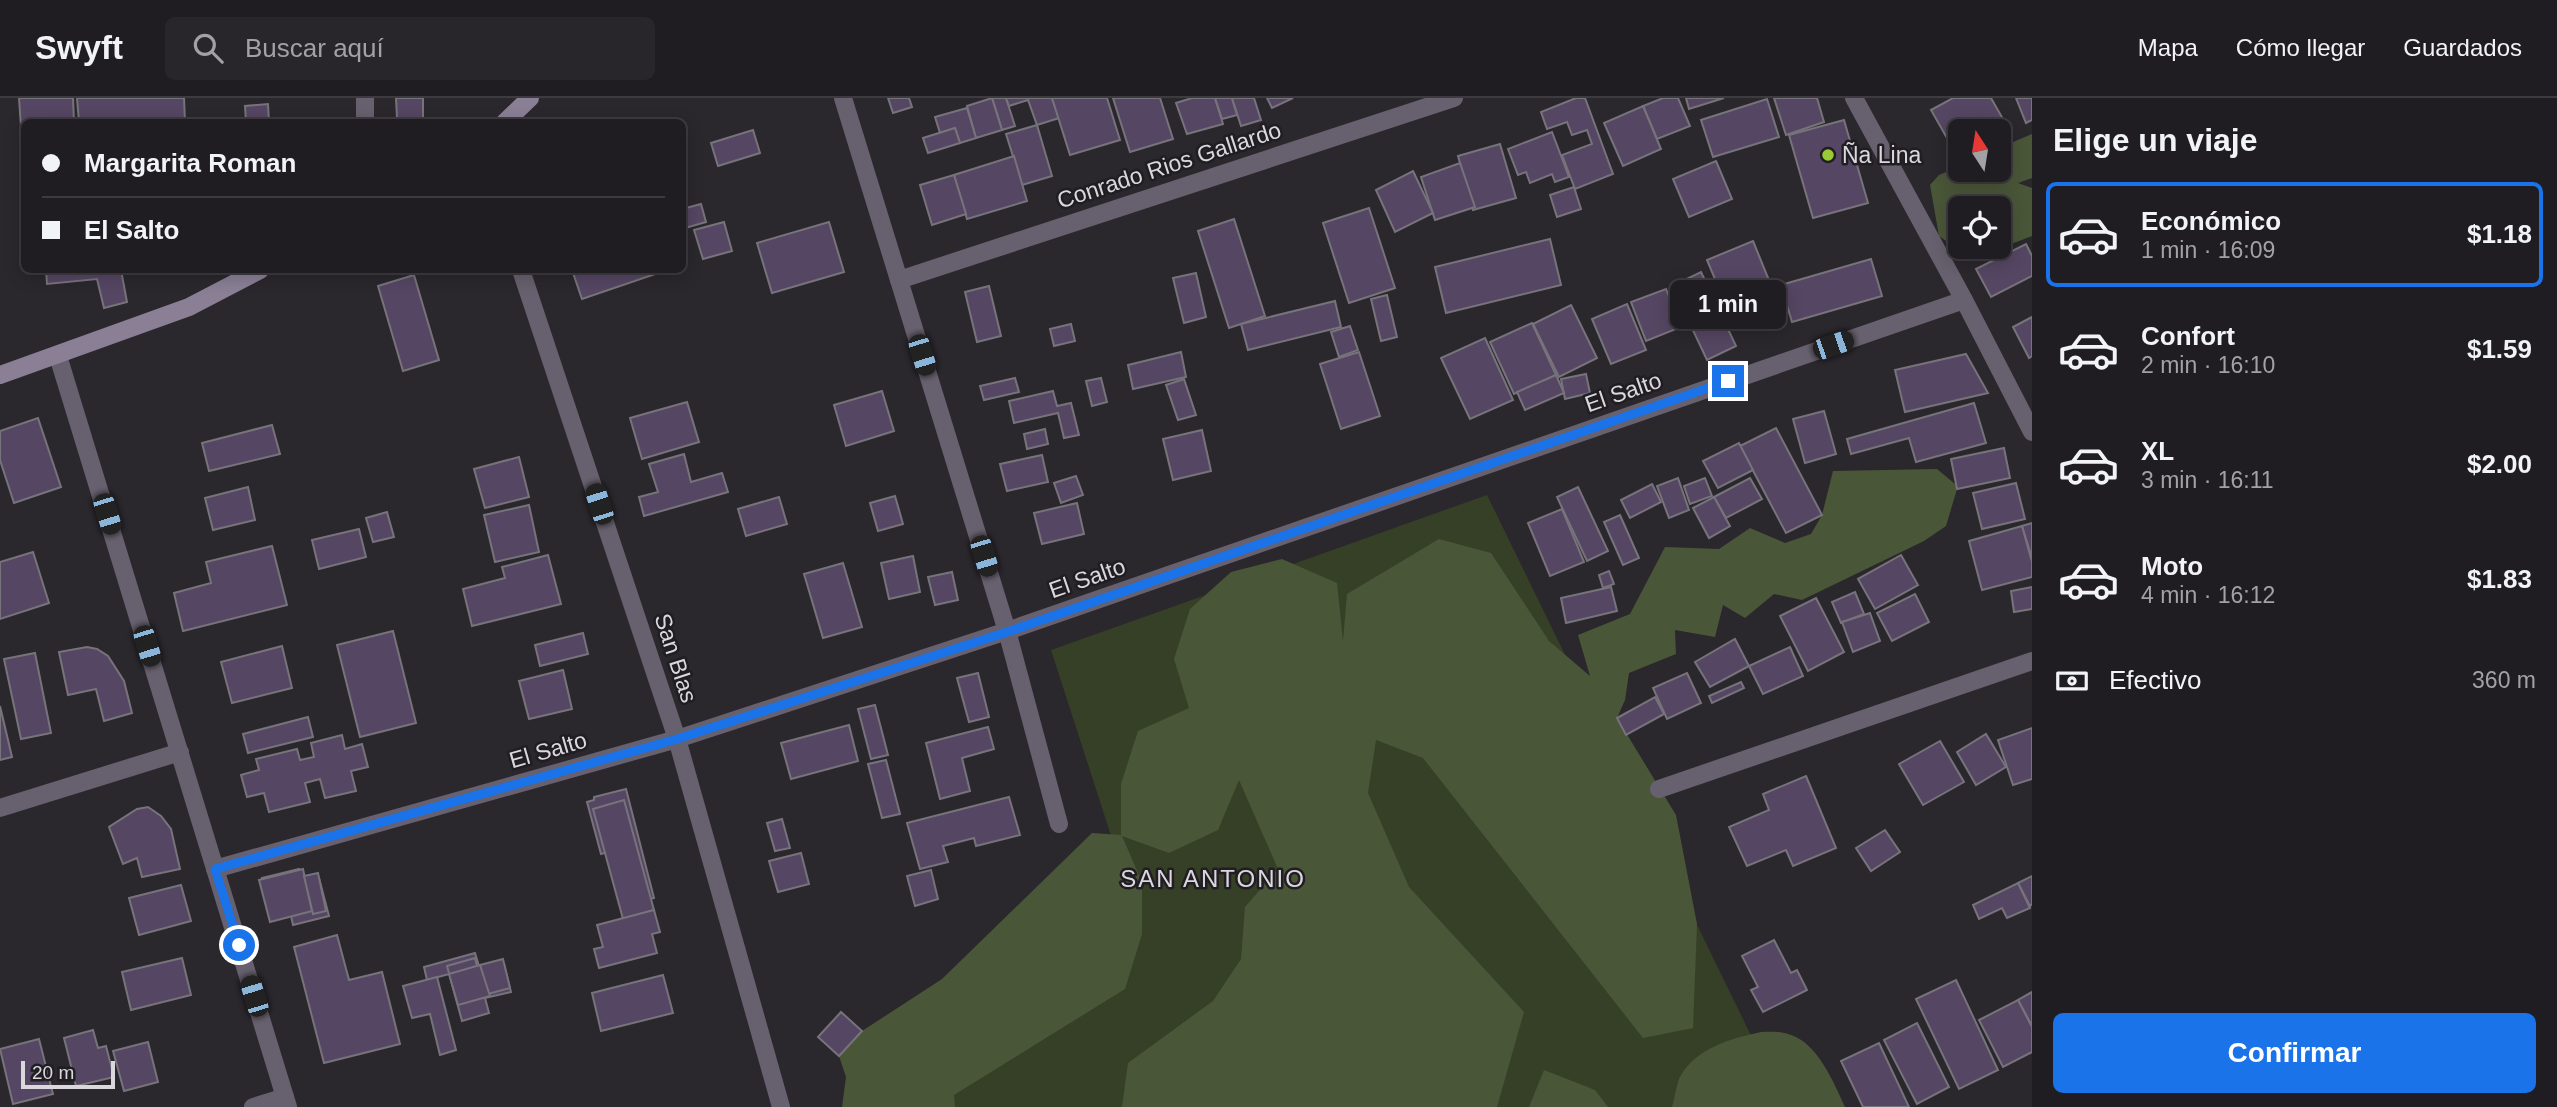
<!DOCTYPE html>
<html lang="es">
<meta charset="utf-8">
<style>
:root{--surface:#201d22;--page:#28262a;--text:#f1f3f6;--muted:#a2a2a5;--line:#3d3b40;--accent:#1a73e8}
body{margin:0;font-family:Arial,sans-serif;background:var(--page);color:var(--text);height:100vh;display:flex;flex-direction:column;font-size:26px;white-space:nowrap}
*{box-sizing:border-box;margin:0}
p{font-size:23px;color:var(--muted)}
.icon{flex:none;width:38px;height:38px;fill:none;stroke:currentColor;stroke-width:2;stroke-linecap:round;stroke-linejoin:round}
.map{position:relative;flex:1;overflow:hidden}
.panel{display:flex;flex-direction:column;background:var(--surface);width:525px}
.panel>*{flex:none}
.hud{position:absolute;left:21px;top:21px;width:665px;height:154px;border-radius:10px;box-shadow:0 4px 18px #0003,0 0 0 2px var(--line);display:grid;align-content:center;height:154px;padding:0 21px;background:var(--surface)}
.needle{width:46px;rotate:348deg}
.buttons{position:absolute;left:1948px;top:21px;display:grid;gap:14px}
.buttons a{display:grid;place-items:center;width:63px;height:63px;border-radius:10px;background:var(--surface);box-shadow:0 4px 18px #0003,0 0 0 2px var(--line);font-size:35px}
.scale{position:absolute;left:21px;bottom:18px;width:94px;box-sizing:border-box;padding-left:7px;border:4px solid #dad8dd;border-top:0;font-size:19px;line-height:24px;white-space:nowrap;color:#dad8dd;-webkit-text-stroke:5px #201d23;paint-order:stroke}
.end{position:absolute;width:32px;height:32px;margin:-16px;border:9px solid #1a73e8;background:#fff;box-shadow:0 0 0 4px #fff}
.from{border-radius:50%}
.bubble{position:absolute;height:49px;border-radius:10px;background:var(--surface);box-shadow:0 4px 18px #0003,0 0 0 2px var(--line);font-size:23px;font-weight:700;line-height:49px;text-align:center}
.car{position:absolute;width:21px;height:42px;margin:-21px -10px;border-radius:9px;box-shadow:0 0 5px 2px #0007;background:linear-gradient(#222 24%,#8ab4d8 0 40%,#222 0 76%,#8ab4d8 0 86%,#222 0)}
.hud b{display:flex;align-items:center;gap:24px;height:66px;font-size:26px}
.hud b+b{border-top:2px solid var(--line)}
.hud i{width:18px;height:18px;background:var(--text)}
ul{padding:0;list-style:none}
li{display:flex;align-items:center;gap:21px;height:105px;margin:0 14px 10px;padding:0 7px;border:4px solid transparent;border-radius:10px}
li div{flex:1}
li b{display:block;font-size:26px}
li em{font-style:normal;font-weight:700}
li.active{border-color:var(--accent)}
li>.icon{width:63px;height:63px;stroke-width:1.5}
h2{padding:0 21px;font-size:32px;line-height:84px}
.pay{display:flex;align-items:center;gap:18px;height:77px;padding:0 21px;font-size:26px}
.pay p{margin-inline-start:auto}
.action{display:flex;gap:14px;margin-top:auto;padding:14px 21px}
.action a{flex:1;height:80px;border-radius:10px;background:var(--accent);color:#fff;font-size:28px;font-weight:700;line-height:80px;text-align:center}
header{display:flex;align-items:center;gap:42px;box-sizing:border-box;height:98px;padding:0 35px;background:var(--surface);border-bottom:2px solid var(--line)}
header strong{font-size:33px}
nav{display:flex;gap:38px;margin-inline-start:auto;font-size:24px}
.search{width:490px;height:63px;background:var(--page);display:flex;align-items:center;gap:18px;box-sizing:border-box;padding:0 24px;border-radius:10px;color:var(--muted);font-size:26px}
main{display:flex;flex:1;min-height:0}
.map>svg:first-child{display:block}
.green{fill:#364026}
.forest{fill:#4a5638;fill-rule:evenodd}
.building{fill:#554663;stroke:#77737b;stroke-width:2}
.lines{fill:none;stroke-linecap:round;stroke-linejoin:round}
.minor{stroke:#67606e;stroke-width:18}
.tertiary{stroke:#67606e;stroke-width:18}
.secondary{stroke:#8a7f95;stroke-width:18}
.route{stroke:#1a73e8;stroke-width:9}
.poi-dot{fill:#9acb34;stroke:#201d23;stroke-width:2.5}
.labels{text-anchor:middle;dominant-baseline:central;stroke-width:5;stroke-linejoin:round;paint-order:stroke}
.poi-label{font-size:23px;fill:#dad8dd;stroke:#201d23;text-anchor:start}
.street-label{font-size:23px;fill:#dad8dd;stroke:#201d23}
.neighbourhood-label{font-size:24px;letter-spacing:2px;fill:#dad8dd;stroke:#201d23}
</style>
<header>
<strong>Swyft</strong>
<div class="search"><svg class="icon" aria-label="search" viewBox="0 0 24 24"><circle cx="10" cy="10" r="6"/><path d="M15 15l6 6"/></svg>Buscar aquí</div>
<nav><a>Mapa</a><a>Cómo llegar</a><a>Guardados</a></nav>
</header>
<main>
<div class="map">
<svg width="2032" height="1009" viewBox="0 0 2032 1009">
<rect width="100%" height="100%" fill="#2a272d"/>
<!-- green -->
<path class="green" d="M1487,397L1786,1009H855L1115,750L1051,552Z"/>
<!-- forest -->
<g class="forest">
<path d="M2032,36V80L2018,85L2032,90V138L1972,161L1939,138L1930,87L1939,77L1960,68V72H1998L1999,50ZM1960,110H1998V149H1960Z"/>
<path d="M1937,371L1955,386L1957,391L1946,428L1924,443L1802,502L1774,496L1745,520L1723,507L1715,539L1675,532L1676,556L1629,575L1625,602L1617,620L1676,717L1697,826L1693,930L1643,940L1423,660L1376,642L1368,695L1409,789L1524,914L1497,1009H1122L1128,965L1213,903L1241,861L1245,809L1278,771L1239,682L1218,732L1169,755L1122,738L1142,784V836L1125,891L954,997L955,1009H842L846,979L839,958L862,933L942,881L1092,735L1121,737V686L1138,633L1189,610L1174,561L1190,511L1231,474L1282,461L1337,485L1343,543L1347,496L1439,441L1491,455L1549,543L1590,578L1578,537L1630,516L1665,449L1719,451L1750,430L1785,445L1811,436L1822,417L1833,373Z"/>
<path d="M1761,934C1769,934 1780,933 1788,936C1817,943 1834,985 1845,1009H1672C1675,1000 1676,986 1681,977C1697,950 1732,940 1761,934Z"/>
<path d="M1544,972L1595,992L1608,1009H1529Z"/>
</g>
<!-- building -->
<g class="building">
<path d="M19,0H73L74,24H24V29H21Z"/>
<path d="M77,0H184L185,24H79Z"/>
<path d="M396,0H423V20H397Z"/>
<path d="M888,0H909L912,9L893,15Z"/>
<path d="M992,0H1006L1015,28L1002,32Z"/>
<path d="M992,0L1002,32L976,40L967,8Z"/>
<path d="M1006,0H1052L1059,20L1037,27L1028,2L1009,8Z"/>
<path d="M1052,0H1107L1120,42L1070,57Z"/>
<path d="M1113,0H1160L1173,41L1130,54Z"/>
<path d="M1192,0H1215L1223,26L1187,36L1176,5Z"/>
<path d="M1215,0H1232L1237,17L1222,21Z"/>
<path d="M1232,0H1254L1261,22L1241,28Z"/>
<path d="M1267,0H1293L1272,10Z"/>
<path d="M1576,0H1585L1613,76L1575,91L1562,57L1592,46L1587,32L1572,37L1567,24L1547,31L1541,14Z"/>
<path d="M1663,0H1678L1690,28L1657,41L1643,8Z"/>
<path d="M1686,0H1724L1689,11Z"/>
<path d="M1774,0H1817L1824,24L1786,37Z"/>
<path d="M1953,0H1991L2003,21L1981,33H1960V45L1952,49L1931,12Z"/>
<path d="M2016,0H2032V22L2026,25Z"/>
<path d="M1767,1L1779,39L1713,59L1701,22Z"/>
<path d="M268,6L269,24H246L245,8Z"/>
<path d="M1643,8L1661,51L1623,68L1604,25Z"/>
<path d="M967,10L976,40L960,45L955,30L940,35L935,19Z"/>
<path d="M1844,22L1868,105L1813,120L1789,37Z"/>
<path d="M1037,27L1052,78L1022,87L1006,36Z"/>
<path d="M955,30L960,45L928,55L923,40Z"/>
<path d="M753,32L760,55L718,68L711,45Z"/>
<path d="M1552,34L1569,79L1555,84L1552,76L1530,85L1526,74L1518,77L1508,51Z"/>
<path d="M1500,46L1516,100L1473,112L1458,58Z"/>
<path d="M1014,58L1027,103L967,121L954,77Z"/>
<path d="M1716,63L1732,101L1689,119L1673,81Z"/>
<path d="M1460,65L1475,109L1435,122L1421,79Z"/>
<path d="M1413,73L1433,115L1395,134L1376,92Z"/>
<path d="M954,77L966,116L932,127L920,87Z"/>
<path d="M1574,89L1581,111L1557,119L1550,97Z"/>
<path d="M701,106L706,124L682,131V111Z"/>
<path d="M1369,110L1395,190L1349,205L1323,125Z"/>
<path d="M1234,121L1265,218L1229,230L1198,133Z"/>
<path d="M724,124L732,153L703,161L694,132Z"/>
<path d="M829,124L844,174L772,195L757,145Z"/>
<path d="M1550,141L1561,187L1446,215L1435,169Z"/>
<path d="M1753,143L1777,202L1732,222L1707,162Z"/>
<path d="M2026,146L2032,158V178L1991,199L1976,171Z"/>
<path d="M1871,161L1882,198L1792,224L1781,187Z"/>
<path d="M46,172H121L127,204L104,210L97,181L47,186Z"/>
<path d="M572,172H667L582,201Z"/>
<path d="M1701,174L1736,248L1707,262L1672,188Z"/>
<path d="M1196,175L1206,219L1184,225L1173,180Z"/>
<path d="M414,177L439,262L403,273L378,188Z"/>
<path d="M989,188L1001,238L977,244L965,194Z"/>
<path d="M1666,191L1681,229L1646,243L1631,204Z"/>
<path d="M1387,197L1397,239L1381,243L1371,201Z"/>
<path d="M1335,203L1341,229L1248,252L1241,226Z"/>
<path d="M1627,206L1646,252L1611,266L1592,221Z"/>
<path d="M1571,207L1597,260L1559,279L1533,226Z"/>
<path d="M2032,219V258L2029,260L2013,229Z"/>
<path d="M1532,225L1556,277L1514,296L1490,244Z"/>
<path d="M1071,226L1075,243L1054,248L1050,231Z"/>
<path d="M1350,228L1358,252L1339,259L1331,234Z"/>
<path d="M1485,240L1513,302L1470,321L1441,260Z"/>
<path d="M1181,254L1186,279L1133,291L1128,267Z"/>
<path d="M1359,254L1380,318L1341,331L1320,266Z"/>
<path d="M1966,256L1988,295L1905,314L1895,272Z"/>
<path d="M1586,276L1590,295L1565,301L1561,281Z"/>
<path d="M1556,277L1564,295L1525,312L1517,294Z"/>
<path d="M1015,280L1019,294L984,302L980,288Z"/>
<path d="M1101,280L1107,304L1092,308L1086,283Z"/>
<path d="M1184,281L1196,317L1178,322L1166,287Z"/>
<path d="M882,293L894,333L846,348L834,307Z"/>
<path d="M1053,293L1057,308L1071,305L1079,337L1064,340L1058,315L1014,325L1009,303Z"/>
<path d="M687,304L699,344L642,361L630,320Z"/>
<path d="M1974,305L1986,345L1916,364L1909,340L1851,356L1847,341Z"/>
<path d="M1824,313L1836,356L1805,365L1793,321Z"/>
<path d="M38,320L61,389L14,405L0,362V333Z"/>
<path d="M272,327L280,356L209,373L202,345Z"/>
<path d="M1776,330L1822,417L1786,435L1740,348Z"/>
<path d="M1045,331L1048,346L1027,351L1024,336Z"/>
<path d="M1202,332L1211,373L1173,382L1163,341Z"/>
<path d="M1739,345L1753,372L1718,390L1703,363Z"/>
<path d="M2004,350L2010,380L1957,391L1951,361Z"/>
<path d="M684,356L691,384L722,375L728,394L644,418L639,399L658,394L649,366Z"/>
<path d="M1042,357L1048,384L1007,393L1000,366Z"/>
<path d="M519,359L529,399L485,410L474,371Z"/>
<path d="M1076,378L1083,397L1061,405L1054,385Z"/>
<path d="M1678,380L1689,412L1669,420L1657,388Z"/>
<path d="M1705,380L1712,398L1690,406L1684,388Z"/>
<path d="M1750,380L1762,401L1726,420L1714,399Z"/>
<path d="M2016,385L2025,421L1982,431L1973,395Z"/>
<path d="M1652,386L1661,404L1630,420L1621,402Z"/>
<path d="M248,389L255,422L213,432L205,400Z"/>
<path d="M1578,389L1608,453L1587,463L1557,399Z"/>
<path d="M895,398L903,426L878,433L870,405Z"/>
<path d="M779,399L787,426L746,438L738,411Z"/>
<path d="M1714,399L1730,428L1709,440L1693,410Z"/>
<path d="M1077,405L1084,436L1042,446L1034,415Z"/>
<path d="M529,407L539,454L495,464L484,417Z"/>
<path d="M1562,411L1584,464L1550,478L1528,425Z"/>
<path d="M387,414L394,439L373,444L366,420Z"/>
<path d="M1620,417L1639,460L1623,467L1604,424Z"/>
<path d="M2032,425V460L2022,428Z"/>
<path d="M2022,428L2032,464V479L1982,492L1969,443Z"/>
<path d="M359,431L366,459L319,471L312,442Z"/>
<path d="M272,448L287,507L183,533L174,495L211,485L206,464Z"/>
<path d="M33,454L49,505L0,521V464Z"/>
<path d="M548,457L561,506L472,528L463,491L505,480L502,469Z"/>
<path d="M1901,457L1918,487L1875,511L1858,481Z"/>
<path d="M913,458L920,494L889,501L881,465Z"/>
<path d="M843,465L862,529L823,540L804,476Z"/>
<path d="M1609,473L1614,486L1603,490L1599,477Z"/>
<path d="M952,474L958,502L935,507L928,479Z"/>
<path d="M1611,489L1617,513L1566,525L1561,500Z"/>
<path d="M2032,489V511L2014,514L2011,493Z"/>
<path d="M1855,494L1864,516L1841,525L1832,504Z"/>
<path d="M1915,496L1929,524L1892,543L1877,515Z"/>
<path d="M1816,500L1844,554L1808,573L1780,518Z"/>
<path d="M1870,515L1880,543L1853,554L1842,524Z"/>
<path d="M393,533L416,625L360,639L337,547Z"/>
<path d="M583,535L588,556L540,568L535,547Z"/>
<path d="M1735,541L1749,568L1710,589L1695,564Z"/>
<path d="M282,548L292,590L232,605L221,564Z"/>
<path d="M87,549L97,551L108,558L124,583L132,615L104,623L96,591L68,597L59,554Z"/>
<path d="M1790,549L1803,578L1763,596L1749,568Z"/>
<path d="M35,555L51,635L21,641L4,561Z"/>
<path d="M563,572L572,611L529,621L519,583Z"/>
<path d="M978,575L989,619L969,624L957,580Z"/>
<path d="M1687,575L1701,605L1667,621L1653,590Z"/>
<path d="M1741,584L1744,590L1712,605L1709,598Z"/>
<path d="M1655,599L1664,616L1626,637L1617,620Z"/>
<path d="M875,607L888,657L871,661L858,611Z"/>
<path d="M0,608L12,659L0,662Z"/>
<path d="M308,619L313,639L248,655L243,636Z"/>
<path d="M849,627L858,663L791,681L781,645Z"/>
<path d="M988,629L994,651L962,660L970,693L940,701L926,645Z"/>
<path d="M2032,630V681L2013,687L1998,642Z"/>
<path d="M1986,636L2006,669L1976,687L1957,654Z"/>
<path d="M342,637L345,651L362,646L368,669L351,673L356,693L325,700L320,681L305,685L310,704L269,714L264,695L247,699L241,677L259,672L256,661L297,651L300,662L314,659L311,645Z"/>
<path d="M1940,643L1964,684L1923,707L1899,666Z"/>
<path d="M886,662L900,716L882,720L868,666Z"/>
<path d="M1806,678L1836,750L1793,768L1786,752L1747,768L1729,729L1769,712L1763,696Z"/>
<path d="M626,691L654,800L622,808L608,754L601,756L587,704L594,702V699Z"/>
<path d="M1009,699L1020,737L976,748L974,740L943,748L948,764L920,771L907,725Z"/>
<path d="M624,702L654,812L623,821L593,711Z"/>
<path d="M148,709L161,718L171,731L180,771L142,779L137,760L123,766L109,729L137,711Z"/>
<path d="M782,721L790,750L775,753L767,725Z"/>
<path d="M1885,732L1900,754L1871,773L1856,750Z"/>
<path d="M801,755L809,786L778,794L769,763Z"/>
<path d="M299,771L302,784L319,780L329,818L293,827L290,813L272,817L262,780Z"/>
<path d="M303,771L312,813L270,824L259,782Z"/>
<path d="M931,772L938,801L915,808L907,778Z"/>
<path d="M318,775L326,813L313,816L304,778Z"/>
<path d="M2032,778V806L2030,808L2018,785Z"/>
<path d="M2018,785L2030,810L2007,820L2002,810L1979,821L1973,807Z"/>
<path d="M181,787L191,823L139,837L129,800Z"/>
<path d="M654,812L660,834L652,836L657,855L599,870L594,851L603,849L597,827Z"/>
<path d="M337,837L349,882L382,874L400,946L324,965L294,849Z"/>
<path d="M1774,842L1791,875L1797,872L1807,892L1763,914L1751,892L1758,889L1742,858Z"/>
<path d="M475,855L479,868L427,882L424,869Z"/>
<path d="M182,860L191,897L131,912L122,874Z"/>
<path d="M475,860L478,872L504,866L511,894L485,900L489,915L462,923L447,868Z"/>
<path d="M503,861L510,890L488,896L480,867Z"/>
<path d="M480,867L490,898L458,907L449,876Z"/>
<path d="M663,877L673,915L601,933L592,895Z"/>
<path d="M437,879L456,952L440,957L430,916L412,920L403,888Z"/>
<path d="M1956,882L1998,972L1959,991L1916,901Z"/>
<path d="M2032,894V928L2018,902Z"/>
<path d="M2018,902L2032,929V954L2003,969L1979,922Z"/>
<path d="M841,914L862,933L839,958L818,939Z"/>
<path d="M1917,925L1949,989L1917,1006L1884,942Z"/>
<path d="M93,932L98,950L106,948L114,979L76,988L64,940Z"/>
<path d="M39,941L53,996L13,1006L0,951Z"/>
<path d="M148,944L158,984L124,993L113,953Z"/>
<path d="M1879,945L1909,1009H1863L1841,963Z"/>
</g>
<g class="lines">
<!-- minor -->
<g class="minor">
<path d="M843,0L1007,533L1059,726"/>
<path d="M1854,0L1964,202L2032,334"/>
<path d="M365,24V0"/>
<path d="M521,172L677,641L781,1009"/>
<path d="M899,182L1454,0"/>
<path d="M1659,691L2032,563"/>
<path d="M0,710L180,654"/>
<path d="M215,771L677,641L1007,533L1964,202"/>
<path d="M253,1009L285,999"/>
</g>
<!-- tertiary -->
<path class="tertiary" d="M58,258L288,1009"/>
<!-- secondary -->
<g class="secondary">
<path d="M505,24L530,0"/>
<path d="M0,277L189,209L260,172"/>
</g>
</g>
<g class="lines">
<!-- route -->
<path class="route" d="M239,847L215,771L677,641L1007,534L1728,283"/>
</g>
<!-- markers -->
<circle class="poi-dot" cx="1828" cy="57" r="7"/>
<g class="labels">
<!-- poi labels -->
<g class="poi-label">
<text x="1842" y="57">Ña Lina</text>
</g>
<!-- street labels -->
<g class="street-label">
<text transform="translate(1169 67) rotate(-18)">Conrado Rios Gallardo</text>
<text transform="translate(1623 294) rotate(-19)">El Salto</text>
<text transform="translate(1087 480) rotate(-19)">El Salto</text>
<text transform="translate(676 560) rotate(72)">San Blas</text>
<text transform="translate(548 652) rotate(-16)">El Salto</text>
</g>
<!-- neighbourhood labels -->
<g class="neighbourhood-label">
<text x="1213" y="780">SAN ANTONIO</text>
</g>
</g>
</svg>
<div class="buttons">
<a><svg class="needle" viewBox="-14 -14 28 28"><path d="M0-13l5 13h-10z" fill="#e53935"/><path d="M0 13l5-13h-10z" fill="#a2a2a5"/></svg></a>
<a><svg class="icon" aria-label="locate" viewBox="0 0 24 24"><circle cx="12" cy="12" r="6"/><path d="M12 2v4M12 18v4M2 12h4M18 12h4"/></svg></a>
</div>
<div class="scale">20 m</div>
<i class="end from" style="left:239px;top:847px"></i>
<i class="end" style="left:1728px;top:283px"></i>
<div class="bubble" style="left:1670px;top:182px;width:116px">1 min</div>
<i class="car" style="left:1833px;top:247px;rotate:71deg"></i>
<i class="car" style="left:922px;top:257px;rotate:163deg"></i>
<i class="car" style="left:599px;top:406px;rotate:342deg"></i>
<i class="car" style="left:107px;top:416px;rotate:163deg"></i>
<i class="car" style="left:984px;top:458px;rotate:163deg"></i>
<i class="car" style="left:147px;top:548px;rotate:163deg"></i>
<i class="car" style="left:254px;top:898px;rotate:343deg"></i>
<div class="hud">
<b><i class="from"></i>Margarita Roman</b>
<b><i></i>El Salto</b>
</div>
</div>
<section class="panel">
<h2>Elige un viaje</h2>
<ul>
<li class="active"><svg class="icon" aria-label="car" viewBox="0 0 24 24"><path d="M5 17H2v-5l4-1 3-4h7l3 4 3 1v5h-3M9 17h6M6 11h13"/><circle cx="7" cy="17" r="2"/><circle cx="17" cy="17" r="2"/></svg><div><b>Económico</b><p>1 min · 16:09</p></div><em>$1.18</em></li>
<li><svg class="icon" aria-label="car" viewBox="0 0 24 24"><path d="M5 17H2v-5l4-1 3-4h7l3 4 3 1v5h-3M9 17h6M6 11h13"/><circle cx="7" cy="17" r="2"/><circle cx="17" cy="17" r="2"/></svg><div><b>Confort</b><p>2 min · 16:10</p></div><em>$1.59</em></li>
<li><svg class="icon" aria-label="car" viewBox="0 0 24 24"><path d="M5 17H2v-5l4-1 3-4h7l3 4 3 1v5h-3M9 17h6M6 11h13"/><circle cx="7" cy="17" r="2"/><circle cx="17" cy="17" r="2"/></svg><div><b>XL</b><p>3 min · 16:11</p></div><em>$2.00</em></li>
<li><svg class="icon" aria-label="car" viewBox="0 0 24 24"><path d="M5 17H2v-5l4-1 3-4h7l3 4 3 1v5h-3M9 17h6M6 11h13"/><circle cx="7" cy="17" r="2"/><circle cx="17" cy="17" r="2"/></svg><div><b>Moto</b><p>4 min · 16:12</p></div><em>$1.83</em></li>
</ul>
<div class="pay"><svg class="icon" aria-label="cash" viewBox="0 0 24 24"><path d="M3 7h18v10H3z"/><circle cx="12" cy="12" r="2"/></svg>Efectivo<p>360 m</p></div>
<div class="action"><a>Confirmar</a></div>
</section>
</main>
